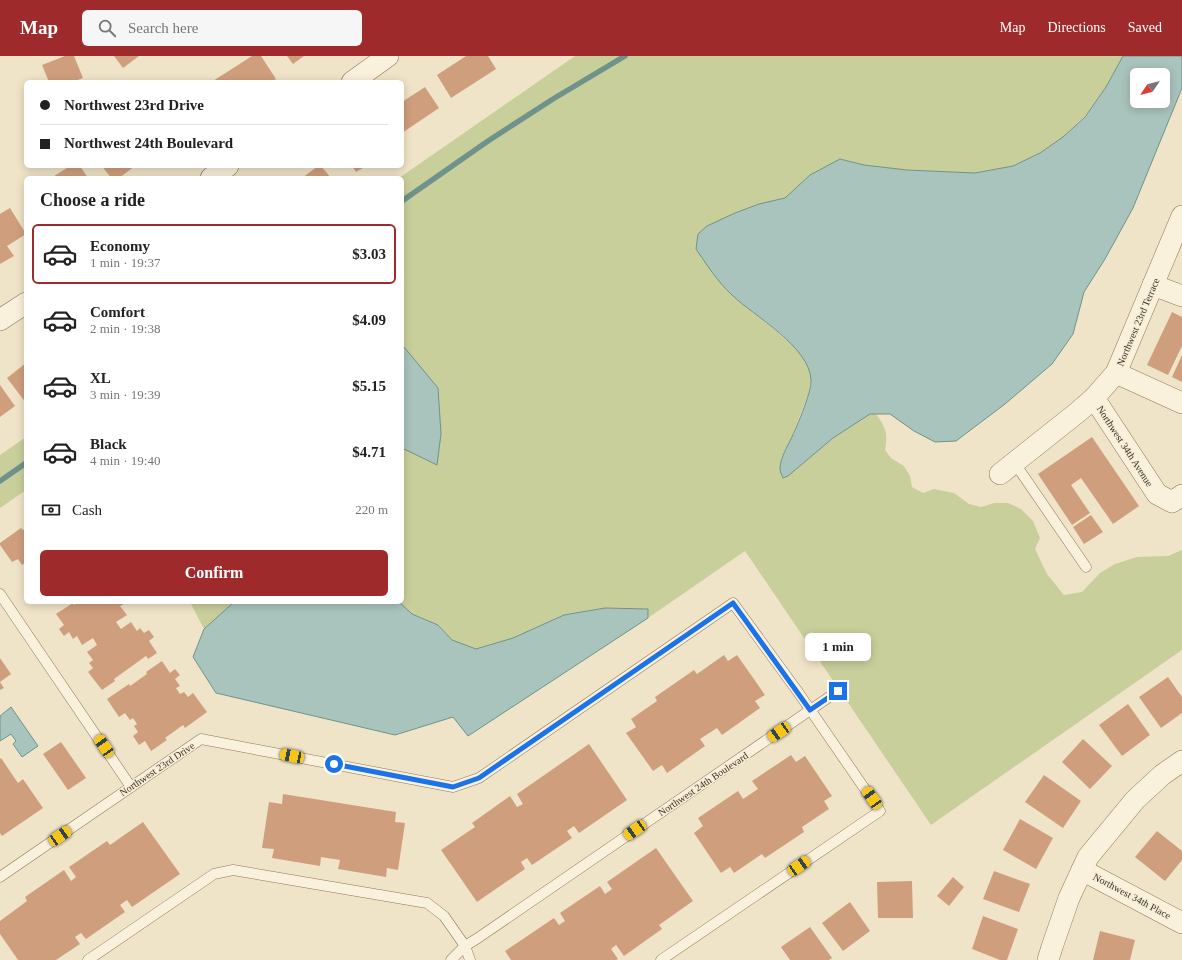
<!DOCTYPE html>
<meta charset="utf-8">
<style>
:root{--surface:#fff;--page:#f6f6f6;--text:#222;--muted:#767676;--line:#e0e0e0;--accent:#9e2a2b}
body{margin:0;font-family:Georgia,serif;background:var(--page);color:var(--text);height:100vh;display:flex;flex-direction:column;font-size:15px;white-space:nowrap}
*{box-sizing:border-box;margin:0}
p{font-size:13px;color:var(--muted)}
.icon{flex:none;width:22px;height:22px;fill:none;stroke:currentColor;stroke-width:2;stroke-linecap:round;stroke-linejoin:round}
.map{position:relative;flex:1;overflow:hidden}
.drawer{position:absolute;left:24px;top:120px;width:380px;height:428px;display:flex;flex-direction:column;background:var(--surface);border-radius:6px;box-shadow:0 2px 10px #0003}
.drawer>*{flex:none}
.top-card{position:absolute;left:24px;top:24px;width:380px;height:88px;border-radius:6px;box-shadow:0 2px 10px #0003;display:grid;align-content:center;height:88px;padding:0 16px;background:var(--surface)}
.needle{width:26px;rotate:235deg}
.buttons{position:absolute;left:1130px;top:12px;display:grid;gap:8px}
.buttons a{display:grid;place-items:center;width:40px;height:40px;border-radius:6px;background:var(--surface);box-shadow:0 2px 10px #0003;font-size:20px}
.end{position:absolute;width:18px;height:18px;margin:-9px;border:5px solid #1a73e8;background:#fff;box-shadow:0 0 0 2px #fff}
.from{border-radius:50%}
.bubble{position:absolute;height:28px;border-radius:6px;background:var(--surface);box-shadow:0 2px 10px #0003;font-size:13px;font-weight:700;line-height:28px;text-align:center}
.car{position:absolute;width:12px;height:24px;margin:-12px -6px;border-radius:5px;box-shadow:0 0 3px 1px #0007;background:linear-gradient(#f5c518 24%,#345 0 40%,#f5c518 0 76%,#345 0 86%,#f5c518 0)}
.top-card b{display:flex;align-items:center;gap:14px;height:38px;font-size:15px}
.top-card b+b{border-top:1px solid var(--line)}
.top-card i{width:10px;height:10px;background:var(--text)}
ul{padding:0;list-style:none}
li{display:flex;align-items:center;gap:12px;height:60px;margin:0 8px 6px;padding:0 8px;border:2px solid transparent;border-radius:6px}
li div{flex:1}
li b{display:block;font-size:15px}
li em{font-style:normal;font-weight:700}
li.active{border-color:var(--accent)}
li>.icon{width:36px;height:36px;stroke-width:1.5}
h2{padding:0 16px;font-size:18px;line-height:48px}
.pay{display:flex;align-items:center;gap:10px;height:44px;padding:0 16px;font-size:15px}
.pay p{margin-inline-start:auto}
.cta{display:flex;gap:8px;margin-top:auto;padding:8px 16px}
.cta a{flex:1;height:46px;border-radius:6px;background:var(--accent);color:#fff;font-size:16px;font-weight:700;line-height:46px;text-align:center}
header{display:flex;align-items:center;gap:24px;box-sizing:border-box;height:56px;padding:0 20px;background:var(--accent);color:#fff}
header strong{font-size:19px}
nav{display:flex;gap:22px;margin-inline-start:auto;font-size:14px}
.search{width:280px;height:36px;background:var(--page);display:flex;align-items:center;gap:10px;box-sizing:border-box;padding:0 14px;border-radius:6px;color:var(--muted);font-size:15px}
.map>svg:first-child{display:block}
.green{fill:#c9cf9b}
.water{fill:#a9c4bc;stroke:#6f938a;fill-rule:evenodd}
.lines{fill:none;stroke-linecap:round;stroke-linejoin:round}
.stream{stroke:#6f938a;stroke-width:5.5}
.building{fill:#cf9f7d}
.service-casing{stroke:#8d765c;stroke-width:11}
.minor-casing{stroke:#8d765c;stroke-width:22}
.service{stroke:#faf1dc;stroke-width:10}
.minor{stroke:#faf1dc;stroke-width:21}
.route{stroke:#1a73e8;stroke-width:5}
.labels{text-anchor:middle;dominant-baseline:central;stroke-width:3;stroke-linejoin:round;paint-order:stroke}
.street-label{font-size:10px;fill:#3d2e20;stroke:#f7eed8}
</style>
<header>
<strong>Map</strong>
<div class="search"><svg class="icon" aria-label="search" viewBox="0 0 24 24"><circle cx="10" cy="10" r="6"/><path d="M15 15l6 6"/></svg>Search here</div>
<nav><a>Map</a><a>Directions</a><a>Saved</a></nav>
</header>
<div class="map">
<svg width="1182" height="904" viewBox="0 0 1182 904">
<rect width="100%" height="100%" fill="#f0e4c8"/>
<!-- green -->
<g class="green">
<path d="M575,0H1123L1106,31L1085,60L1063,81L1040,97L1013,110L975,117L907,114L864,109L840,103L810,119L785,142L759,148L735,157L731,238L776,275L797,293L809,311L811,325L808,339L790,385L781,403L813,399L833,382L870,358H876C886,372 888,377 885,394L891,402L904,410L910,420L912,431L923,437L934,433L954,437L969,448L981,451L994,447H1008L1021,453L1033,465L1040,482L1035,493L1047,518L1064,539L1082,536L1100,517L1115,508L1137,501L1168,500L1182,494V594L931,769L745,495L648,562V553L605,552L564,559L513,582L476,593L452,584L439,569L412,558L399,546H402V122H399Z"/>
<path d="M26,381V434L0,452V399Z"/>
<path d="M190,546H234L204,573Z"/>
</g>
<!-- water -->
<g class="water">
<path d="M1123,0H1182V32L1133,152L1105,203L1084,236L1073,278L1052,308L1005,348L956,385L935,386L914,375L890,358H870L833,382L788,420L783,422C782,419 780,416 780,413C780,404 785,395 789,387C795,375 812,336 811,324C810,291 754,260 732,239C717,225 707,209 696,193L698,178L707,170L735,157L759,148L785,142L810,119L840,103L864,109L907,114L975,117L1013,110L1040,97L1063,81L1085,61L1106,31ZM1137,19H1163V45H1137Z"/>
<path d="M402,291H404L438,332L441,378L437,409L402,392Z"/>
<path d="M234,546H399L412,558L438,569L452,584L476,593L513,582L564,559L605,552L648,553V562L468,680L453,661L395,679L216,637L193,601L204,573Z"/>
<path d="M11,651L38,690L22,701L13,688L16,685L11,678L0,685V660Z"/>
</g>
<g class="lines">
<!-- stream -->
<g class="stream">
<path d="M402,145L488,85L553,43L625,0"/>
<path d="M0,425L26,407"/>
</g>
</g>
<!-- building -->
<g class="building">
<path d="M65,0H74L83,22L72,26H49L42,9Z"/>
<path d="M114,0H139L123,12Z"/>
<path d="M252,0H261L276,23L272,26H260L259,24L256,26H214L213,25Z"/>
<path d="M287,0H304L293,8Z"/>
<path d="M466,0H488L496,13L451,42L437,19Z"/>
<path d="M425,31L439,52L402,77V46Z"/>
<path d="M70,110H80L88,122H51Z"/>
<path d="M102,110H135L119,122H111Z"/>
<path d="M318,110H321L331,122H302Z"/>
<path d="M352,110H366L356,116Z"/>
<path d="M10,152L26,178L7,190L14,200L0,208V158Z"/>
<path d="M1172,256L1182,261V290L1168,319L1147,309Z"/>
<path d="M1182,299V326L1172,321Z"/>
<path d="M26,307V347L7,322Z"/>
<path d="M0,329L15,350L0,361Z"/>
<path d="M1092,381L1139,450L1113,468L1081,422L1071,429L1090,457L1072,469L1038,418Z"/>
<path d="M1091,459L1103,476L1084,488L1073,471Z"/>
<path d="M21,472L23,474L26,472V506L22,509L18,503L12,506L0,489V487Z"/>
<path d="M79,546H122L124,548L120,550L127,559L116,566L121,573L131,566L137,575L140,572L144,577L149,574L154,581L149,585L157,597L148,603L146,600L114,623L115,625L102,634L88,616L93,612L89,607L93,604L87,596L97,589L93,582L82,589L77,580L73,583L69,576L64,580L59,573L64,569L56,558L73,547L74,549Z"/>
<path d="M724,599L728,605L737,599L765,639L755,645L760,652L722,679L717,672L700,683L705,690L667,717L662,709L653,715L626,677L636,671L631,663L657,645L655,641L694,614L697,618Z"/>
<path d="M0,602L11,618L0,626L4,632L0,634Z"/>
<path d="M162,605L170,617L175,613L180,619L175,623L180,630L176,632L180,638L184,636L188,641L193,637L207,656L185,672L183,669L165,682L167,684L151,695L145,685L139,689L133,680L138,676L134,670L137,668L133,662L130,664L125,657L119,661L107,643L129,628L130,630L147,618L146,616Z"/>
<path d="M1168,621L1182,641V657L1161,672L1139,641Z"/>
<path d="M1128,648L1150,679L1122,700L1099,669Z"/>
<path d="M1083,683L1112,710L1090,733L1062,706Z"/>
<path d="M61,686L86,722L68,734L43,698Z"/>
<path d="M589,688L627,744L579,777L574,770L567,775L572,782L532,809L527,802L521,806L525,813L477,846L441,794L475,771L472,767L510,740L517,751L523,748L517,738Z"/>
<path d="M791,699L796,706L805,700L832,740L824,745L829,753L802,771L804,776L765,802L762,798L734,817L730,811L721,817L694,777L703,770L698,762L738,735L743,743L758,733L752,725Z"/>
<path d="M1,702L18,727L23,723L43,752L2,780L0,777V703Z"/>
<path d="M1044,719L1081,745L1063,772L1025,746Z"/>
<path d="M283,738L396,756L395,766L405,767L398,814L387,812L386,821L338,813L340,804L321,801L320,810L272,802L274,793L262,792L269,746L282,748Z"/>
<path d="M1020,763L1053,782L1036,813L1003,794Z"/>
<path d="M143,766L180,818L132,851L127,844L120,849L125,856L86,883L81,877L75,881L80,888L56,904H18L0,878V865L27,845L25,841L64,814L71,825L76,821L69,811L107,785L110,789Z"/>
<path d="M1157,775L1182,795V804L1165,825L1135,801Z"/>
<path d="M656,792L693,845L659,869L662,873L624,900L616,889L611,893L618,903L616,904H511L505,895L554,862L559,869L565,865L560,857L600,830L605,838L612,833L607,826Z"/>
<path d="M994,815L1030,828L1019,856L983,843Z"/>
<path d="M953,821L964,831L949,850L937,840Z"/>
<path d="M912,825L913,862H878L877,826Z"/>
<path d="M850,846L870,875L843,895L822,867Z"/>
<path d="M983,860L1018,873L1007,904H1000L972,893Z"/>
<path d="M810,871L832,902L829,904H790L781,891Z"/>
<path d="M1100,875L1135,884L1130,904H1093Z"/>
</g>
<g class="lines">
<defs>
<g id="service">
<path d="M1014,406L1086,511"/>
<path d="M0,538L131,731"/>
<path d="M0,821L201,683L453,731L479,722L733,547L798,636L880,755L661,904"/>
<path d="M88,904L214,818L233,814L427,847L444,860L465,890L470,904"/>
<path d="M451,904L465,890L478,882L838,635"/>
</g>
<g id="minor">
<path d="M352,26L388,0"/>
<path d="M211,122L228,110"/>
<path d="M1153,229L1182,240"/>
<path d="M0,264L26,247"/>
<path d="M1116,317L1182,347"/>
<path d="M1094,342L1157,438L1172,446L1182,439"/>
<path d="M1000,418L1078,356L1094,342L1116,317L1182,160"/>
<path d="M1082,814L1182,867"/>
<path d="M1048,904L1052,891L1069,842L1088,801L1135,744L1162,719L1182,705"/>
</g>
</defs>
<!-- service casing -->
<use href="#service" class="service-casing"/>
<!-- minor casing -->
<use href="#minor" class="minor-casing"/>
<!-- service -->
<use href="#service" class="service"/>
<!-- minor -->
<use href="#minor" class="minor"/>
</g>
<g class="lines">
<!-- route -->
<path class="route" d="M334,708L453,731L479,722L733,547L810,654L838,635"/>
</g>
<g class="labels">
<!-- street labels -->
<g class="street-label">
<text transform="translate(1138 266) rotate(-67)">Northwest 23rd Terrace</text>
<text transform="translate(1125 390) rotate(57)">Northwest 34th Avenue</text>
<text transform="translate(157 713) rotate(-34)">Northwest 23rd Drive</text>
<text transform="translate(703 728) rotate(-34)">Northwest 24th Boulevard</text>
<text transform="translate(1132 840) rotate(28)">Northwest 34th Place</text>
</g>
</g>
</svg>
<div class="buttons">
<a><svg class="needle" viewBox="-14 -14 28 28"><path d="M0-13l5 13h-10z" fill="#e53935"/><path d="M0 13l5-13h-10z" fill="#767676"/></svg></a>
</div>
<i class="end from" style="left:334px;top:708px"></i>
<i class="end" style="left:838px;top:635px"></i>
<div class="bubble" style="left:805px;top:577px;width:66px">1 min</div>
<i class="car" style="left:779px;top:676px;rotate:236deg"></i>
<i class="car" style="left:104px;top:690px;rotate:326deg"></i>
<i class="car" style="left:292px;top:700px;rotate:281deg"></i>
<i class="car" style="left:872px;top:742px;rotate:325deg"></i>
<i class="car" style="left:635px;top:774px;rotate:236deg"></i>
<i class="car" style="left:60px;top:780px;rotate:56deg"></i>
<i class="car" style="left:799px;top:810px;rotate:56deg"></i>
<div class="top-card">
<b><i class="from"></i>Northwest 23rd Drive</b>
<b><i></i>Northwest 24th Boulevard</b>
</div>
<section class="drawer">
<h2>Choose a ride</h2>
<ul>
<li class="active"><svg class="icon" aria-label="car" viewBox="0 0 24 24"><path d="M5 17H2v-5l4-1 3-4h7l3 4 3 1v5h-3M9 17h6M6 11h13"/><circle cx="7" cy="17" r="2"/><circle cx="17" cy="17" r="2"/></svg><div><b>Economy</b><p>1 min · 19:37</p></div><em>$3.03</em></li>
<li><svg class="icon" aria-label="car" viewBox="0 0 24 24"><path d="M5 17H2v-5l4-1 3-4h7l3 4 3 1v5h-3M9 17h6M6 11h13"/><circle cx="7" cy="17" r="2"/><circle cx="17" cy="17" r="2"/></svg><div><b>Comfort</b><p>2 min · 19:38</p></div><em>$4.09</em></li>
<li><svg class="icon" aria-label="car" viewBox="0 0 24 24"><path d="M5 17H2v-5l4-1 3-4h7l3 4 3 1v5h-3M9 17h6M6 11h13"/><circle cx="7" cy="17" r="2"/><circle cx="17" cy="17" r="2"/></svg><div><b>XL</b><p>3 min · 19:39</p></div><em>$5.15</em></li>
<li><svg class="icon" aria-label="car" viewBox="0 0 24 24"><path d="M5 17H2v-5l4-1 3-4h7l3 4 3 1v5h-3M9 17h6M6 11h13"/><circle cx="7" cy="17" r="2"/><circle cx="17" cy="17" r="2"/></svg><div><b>Black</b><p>4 min · 19:40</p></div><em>$4.71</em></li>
</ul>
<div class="pay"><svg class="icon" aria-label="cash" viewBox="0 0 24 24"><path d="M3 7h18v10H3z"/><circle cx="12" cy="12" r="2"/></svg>Cash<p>220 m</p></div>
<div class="cta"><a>Confirm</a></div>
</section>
</div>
